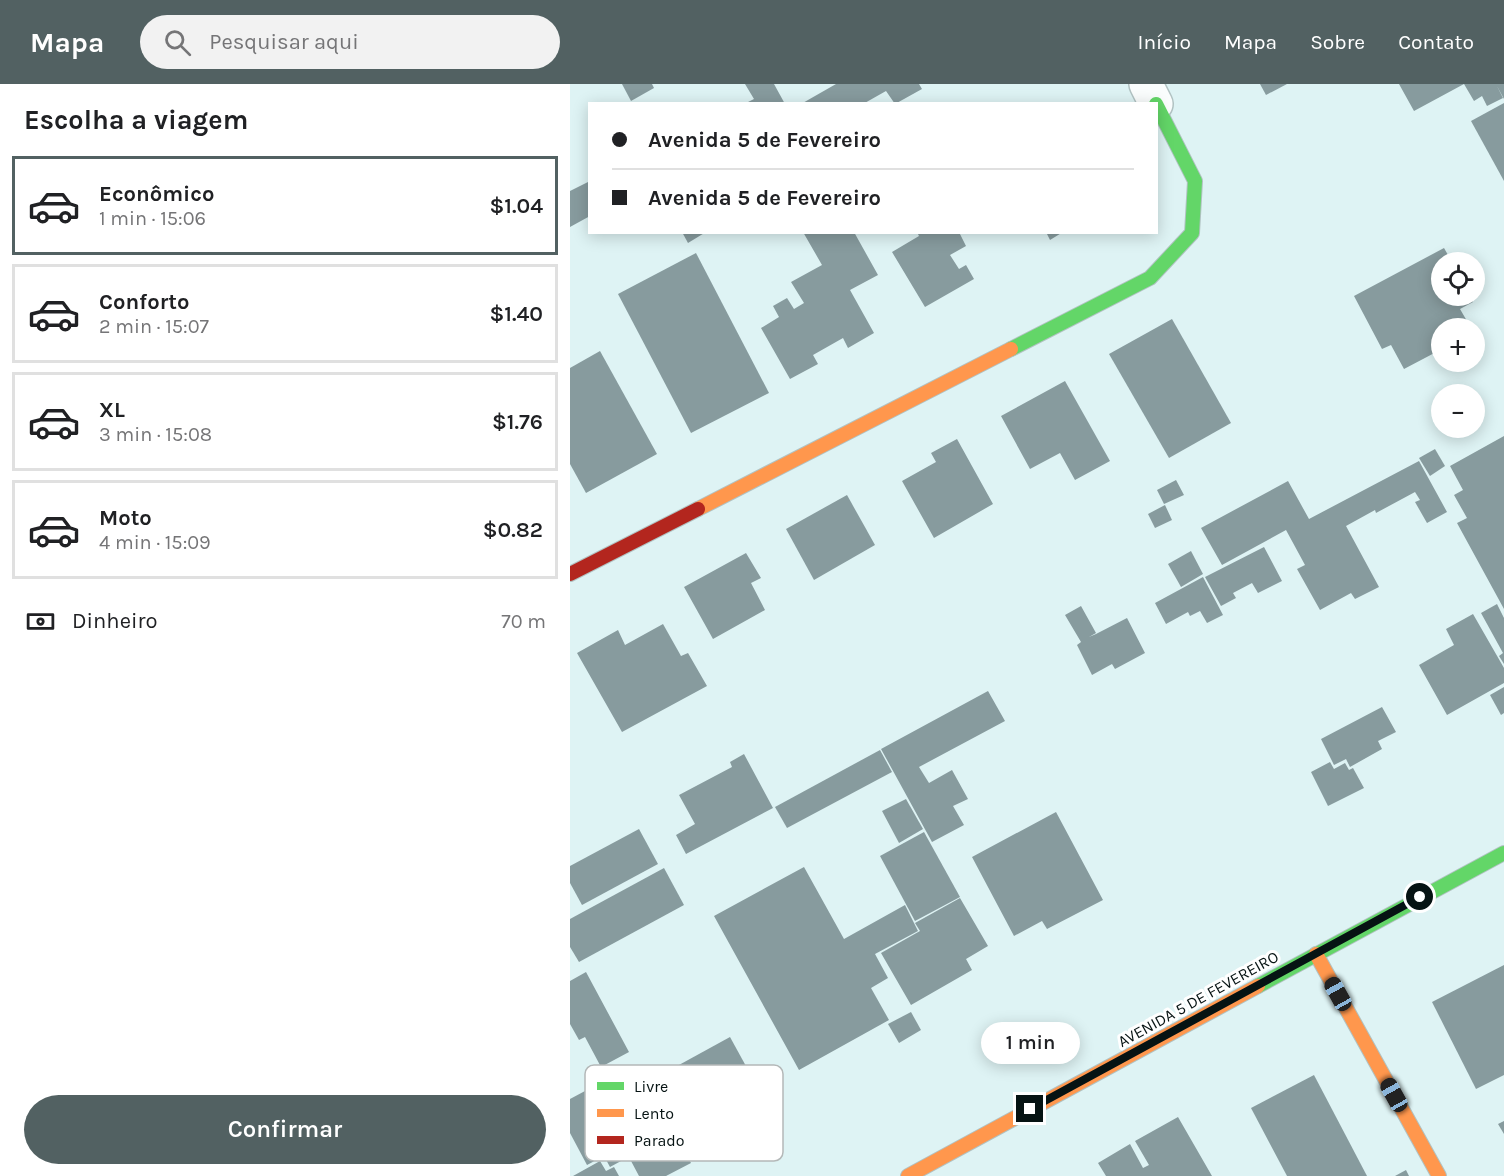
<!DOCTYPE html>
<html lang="pt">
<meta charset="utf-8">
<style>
:root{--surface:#fff;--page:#f2f2f2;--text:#202124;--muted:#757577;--line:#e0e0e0;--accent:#526162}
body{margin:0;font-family:Karla,sans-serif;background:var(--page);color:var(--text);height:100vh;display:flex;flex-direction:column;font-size:22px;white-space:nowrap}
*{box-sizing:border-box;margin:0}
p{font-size:20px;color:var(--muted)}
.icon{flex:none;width:33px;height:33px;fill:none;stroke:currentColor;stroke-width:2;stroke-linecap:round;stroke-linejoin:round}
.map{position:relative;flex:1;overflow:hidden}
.drawer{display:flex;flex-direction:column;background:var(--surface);width:570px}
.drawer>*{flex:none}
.top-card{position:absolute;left:18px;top:18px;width:570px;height:132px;border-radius:0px;box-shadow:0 3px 15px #0003;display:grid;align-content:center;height:132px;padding:0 24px;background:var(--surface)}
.buttons{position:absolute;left:861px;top:168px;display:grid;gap:12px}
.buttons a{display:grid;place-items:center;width:54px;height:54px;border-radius:50%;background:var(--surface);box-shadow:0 3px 15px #0003;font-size:30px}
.end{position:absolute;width:27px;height:27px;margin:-14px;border:8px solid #061313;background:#fff;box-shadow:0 0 0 3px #fff}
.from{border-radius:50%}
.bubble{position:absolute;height:42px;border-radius:21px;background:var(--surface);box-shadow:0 3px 15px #0003;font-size:20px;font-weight:600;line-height:42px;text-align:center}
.car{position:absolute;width:18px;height:36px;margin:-18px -9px;border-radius:8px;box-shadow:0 0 4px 2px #0007;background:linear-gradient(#222 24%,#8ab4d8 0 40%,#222 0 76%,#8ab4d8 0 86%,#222 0)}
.top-card b{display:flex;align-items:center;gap:21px;height:57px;font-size:22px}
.top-card b+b{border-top:2px solid var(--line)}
.top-card i{width:15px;height:15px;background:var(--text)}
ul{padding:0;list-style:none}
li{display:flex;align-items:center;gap:18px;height:99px;margin:0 12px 9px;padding:0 12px;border:3px solid var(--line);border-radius:0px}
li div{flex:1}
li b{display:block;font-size:22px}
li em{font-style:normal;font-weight:600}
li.selected{border-color:var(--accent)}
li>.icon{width:54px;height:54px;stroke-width:1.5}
h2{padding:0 24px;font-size:27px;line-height:72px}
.pay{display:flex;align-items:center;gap:15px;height:66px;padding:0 24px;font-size:22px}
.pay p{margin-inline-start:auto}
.cta{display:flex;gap:12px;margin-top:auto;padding:12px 24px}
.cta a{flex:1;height:69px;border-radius:36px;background:var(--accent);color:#fff;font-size:24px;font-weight:600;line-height:69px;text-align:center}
header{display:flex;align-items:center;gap:36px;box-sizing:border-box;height:84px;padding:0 30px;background:var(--accent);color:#fff}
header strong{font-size:28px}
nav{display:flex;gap:33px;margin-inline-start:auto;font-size:21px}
.search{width:420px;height:54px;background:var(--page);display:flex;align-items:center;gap:15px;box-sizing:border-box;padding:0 21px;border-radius:33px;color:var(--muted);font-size:22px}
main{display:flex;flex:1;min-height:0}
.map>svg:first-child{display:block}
.building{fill:#879b9e}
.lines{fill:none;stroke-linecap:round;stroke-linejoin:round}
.street-casing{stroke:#b1c2c2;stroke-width:36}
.fast-casing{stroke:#b1c2c2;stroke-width:16}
.slow-casing{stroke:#b1c2c2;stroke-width:16}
.jam-casing{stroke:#b1c2c2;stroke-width:16}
.street{stroke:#fafdfd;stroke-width:33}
.fast{stroke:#63d668;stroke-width:14}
.slow{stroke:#ff974d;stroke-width:14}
.jam{stroke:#b3261e;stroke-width:14}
.route{stroke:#061313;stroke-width:8}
.labels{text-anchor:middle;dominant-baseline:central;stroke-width:6;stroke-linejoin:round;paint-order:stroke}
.street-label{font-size:16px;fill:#061313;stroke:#fff}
.key{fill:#fff;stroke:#b4b8b8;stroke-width:1.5}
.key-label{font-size:16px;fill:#061313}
</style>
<header>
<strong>Mapa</strong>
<div class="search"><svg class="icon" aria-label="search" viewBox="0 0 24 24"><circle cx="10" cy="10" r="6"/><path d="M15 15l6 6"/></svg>Pesquisar aqui</div>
<nav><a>Início</a><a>Mapa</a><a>Sobre</a><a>Contato</a></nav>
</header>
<main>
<section class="drawer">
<h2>Escolha a viagem</h2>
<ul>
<li class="selected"><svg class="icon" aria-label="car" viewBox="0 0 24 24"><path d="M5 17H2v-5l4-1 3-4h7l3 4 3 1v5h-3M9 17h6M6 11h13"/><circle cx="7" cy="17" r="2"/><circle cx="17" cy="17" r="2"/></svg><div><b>Econômico</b><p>1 min · 15:06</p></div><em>$1.04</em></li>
<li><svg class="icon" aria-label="car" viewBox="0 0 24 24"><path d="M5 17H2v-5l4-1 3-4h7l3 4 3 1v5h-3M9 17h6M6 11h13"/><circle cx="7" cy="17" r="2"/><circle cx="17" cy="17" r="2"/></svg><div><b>Conforto</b><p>2 min · 15:07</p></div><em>$1.40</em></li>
<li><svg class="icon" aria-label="car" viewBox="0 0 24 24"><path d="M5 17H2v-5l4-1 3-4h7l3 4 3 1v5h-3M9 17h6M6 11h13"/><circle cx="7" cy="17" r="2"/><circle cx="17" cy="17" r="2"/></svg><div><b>XL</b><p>3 min · 15:08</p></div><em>$1.76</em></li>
<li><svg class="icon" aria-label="car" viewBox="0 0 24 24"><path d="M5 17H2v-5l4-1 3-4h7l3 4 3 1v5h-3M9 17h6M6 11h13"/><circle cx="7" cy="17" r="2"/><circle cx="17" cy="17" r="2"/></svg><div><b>Moto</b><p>4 min · 15:09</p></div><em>$0.82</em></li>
</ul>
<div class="pay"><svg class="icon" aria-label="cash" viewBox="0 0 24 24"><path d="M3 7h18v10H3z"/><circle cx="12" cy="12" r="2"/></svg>Dinheiro<p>70 m</p></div>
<div class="cta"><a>Confirmar</a></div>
</section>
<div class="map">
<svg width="934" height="1092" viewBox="0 0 934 1092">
<rect width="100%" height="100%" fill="#def3f4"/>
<!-- building -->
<g class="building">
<path d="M52,0H82L84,4L61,17Z"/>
<path d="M175,0H204L215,20H179L178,18L184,15Z"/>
<path d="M266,0H349L352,5L325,20L316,7L293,20H231Z"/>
<path d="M690,0H717L696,11Z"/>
<path d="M829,0H934V15L927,2L933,14L917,22L912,12L904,17L894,0L844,27Z"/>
<path d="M934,19V97L901,37Z"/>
<path d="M20,97V132L0,143V107Z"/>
<path d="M112,148H136L118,159Z"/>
<path d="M233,148H284L308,191L280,206L304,249L278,264L273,254L243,271L248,280L220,295L191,244L209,233L203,222L217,214L224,225L234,219L221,198L252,181Z"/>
<path d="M347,148H389L396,162L380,171L389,185L396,181L404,195L355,223L322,168L349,152Z"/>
<path d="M476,148H493L480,156Z"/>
<path d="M874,164L882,178H872V212H899L903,218L890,225L901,244H872V265L834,285L821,261L812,265L784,212Z"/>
<path d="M126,169L199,309L121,349L48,210Z"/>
<path d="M602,235L661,339L599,374L539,270Z"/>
<path d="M30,267L87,370L16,409L0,380V284Z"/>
<path d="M495,297L540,377L505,396L490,369L460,385L431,332Z"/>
<path d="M934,352V525L887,439L897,434L884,411L893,406L880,382Z"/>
<path d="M387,355L423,420L364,454L332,397L366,378L361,369Z"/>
<path d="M865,365L875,382L860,392L849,374Z"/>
<path d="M849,377L877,428L857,439L845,418L850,416L845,408L806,429L805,426L776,442L809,503L785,515L781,509L750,526L727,485L735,481L716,446L652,481L631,444L718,397L739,435Z"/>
<path d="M606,396L614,411L594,420L587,406Z"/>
<path d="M277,411L305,461L244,496L216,445Z"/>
<path d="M595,421L602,436L585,444L578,430Z"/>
<path d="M694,463L712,497L688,509L682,499L663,509L666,514L651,522L635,493Z"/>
<path d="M621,467L633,490L611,503L598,480Z"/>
<path d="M176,469L191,494L181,499L195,526L143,555L114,503Z"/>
<path d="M633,493L653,531L637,539L630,527L620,532L618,528L596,540L585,519Z"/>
<path d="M927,520L934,534V580L929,572L933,569L911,529Z"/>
<path d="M511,522L526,549L519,553L526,550L537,572L526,550L557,534L575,569L545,585L542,580L522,591L507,561L511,558L495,531Z"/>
<path d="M903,530L934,584V599L877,631L849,581L884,561L876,545Z"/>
<path d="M93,540L111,572L118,569L137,602L52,648L7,569L48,546L55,561Z"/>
<path d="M934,603V629L931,631L920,611Z"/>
<path d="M418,607L435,637L349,683L359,699L382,686L398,715L383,722L394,741L362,758L311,665Z"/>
<path d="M812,623L826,648L808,657L812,665L780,683L776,675L764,681L751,655Z"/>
<path d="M310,666L322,688L217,744L205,723Z"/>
<path d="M174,670L203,724L116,770L106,751L125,740L109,711L162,683L160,678Z"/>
<path d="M760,678L764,685L775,679L779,686L783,684L794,704L758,722L741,688Z"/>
<path d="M336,715L353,745L329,759L312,727Z"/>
<path d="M486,728L533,816L477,845L472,837L444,852L402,773Z"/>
<path d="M69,745L88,780L12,821L0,799V782Z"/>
<path d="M354,748L390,813L345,837L310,772Z"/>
<path d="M234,783L274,855L335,821L348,847L305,870L318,894L301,904L319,936L229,986L144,832Z"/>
<path d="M94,784L114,821L9,878L0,863V835Z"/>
<path d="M390,814L418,862L396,875L402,886L341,921L311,869L350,847L345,839Z"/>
<path d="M934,881V991L906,1005L862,918Z"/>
<path d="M16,888L59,968L31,983L15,953L9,956L0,940V897Z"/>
<path d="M341,928L351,946L329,959L318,940Z"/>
<path d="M160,953L188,1004L126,1037L98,987Z"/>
<path d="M60,983L97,1052L40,1083L34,1072L17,1081L0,1049V1015Z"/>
<path d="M744,991L797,1092H717L681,1024Z"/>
<path d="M608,1033L642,1092H536L528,1079L560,1060L573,1084L579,1081L565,1057Z"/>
<path d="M934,1037V1050L928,1040Z"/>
<path d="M106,1050L121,1079L96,1092H69L61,1077L81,1067L79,1064Z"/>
<path d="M30,1077L36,1087L44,1083L49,1092H3Z"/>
<path d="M836,1086L839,1092H825Z"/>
</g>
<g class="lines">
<defs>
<path id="street" d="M576,0L586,20"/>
<g id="fast">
<path d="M441,265L580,194L622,149L625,97L586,20"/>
<path d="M688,902L934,769"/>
</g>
<g id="slow">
<path d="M128,425L441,265"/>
<path d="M746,870L869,1092"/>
<path d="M338,1092L688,902"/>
</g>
<path id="jam" d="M0,490L128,425"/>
</defs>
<!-- street casing -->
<use href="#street" class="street-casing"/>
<!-- fast casing -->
<use href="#fast" class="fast-casing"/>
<!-- slow casing -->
<use href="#slow" class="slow-casing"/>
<!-- jam casing -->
<use href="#jam" class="jam-casing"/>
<!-- street -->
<use href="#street" class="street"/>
<!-- fast -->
<use href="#fast" class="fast"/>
<!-- slow -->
<use href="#slow" class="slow"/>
<!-- jam -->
<use href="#jam" class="jam"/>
</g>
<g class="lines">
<!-- route -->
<path class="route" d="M460,1025L850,813"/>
</g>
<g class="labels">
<!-- street labels -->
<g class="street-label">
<text transform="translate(628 915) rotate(-29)">AVENIDA 5 DE FEVEREIRO</text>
</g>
</g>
<!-- legend -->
<rect x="15" y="981" width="198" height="96" rx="9" class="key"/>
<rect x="27" y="998" width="27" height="8" fill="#63d668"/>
<rect x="27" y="1025" width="27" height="8" fill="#ff974d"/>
<rect x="27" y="1052" width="27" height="8" fill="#b3261e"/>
<g class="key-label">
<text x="64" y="1008">Livre</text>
<text x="64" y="1035">Lento</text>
<text x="64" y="1062">Parado</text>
</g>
</svg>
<div class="buttons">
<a><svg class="icon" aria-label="locate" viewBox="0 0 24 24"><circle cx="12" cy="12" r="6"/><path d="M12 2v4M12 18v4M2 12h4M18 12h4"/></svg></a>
<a>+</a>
<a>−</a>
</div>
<i class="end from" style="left:850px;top:813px"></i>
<i class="end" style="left:460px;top:1025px"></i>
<div class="bubble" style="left:411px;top:938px;width:99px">1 min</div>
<i class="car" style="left:768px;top:910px;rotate:331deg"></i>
<i class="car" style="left:824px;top:1011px;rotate:331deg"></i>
<div class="top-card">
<b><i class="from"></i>Avenida 5 de Fevereiro</b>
<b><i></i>Avenida 5 de Fevereiro</b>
</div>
</div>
</main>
